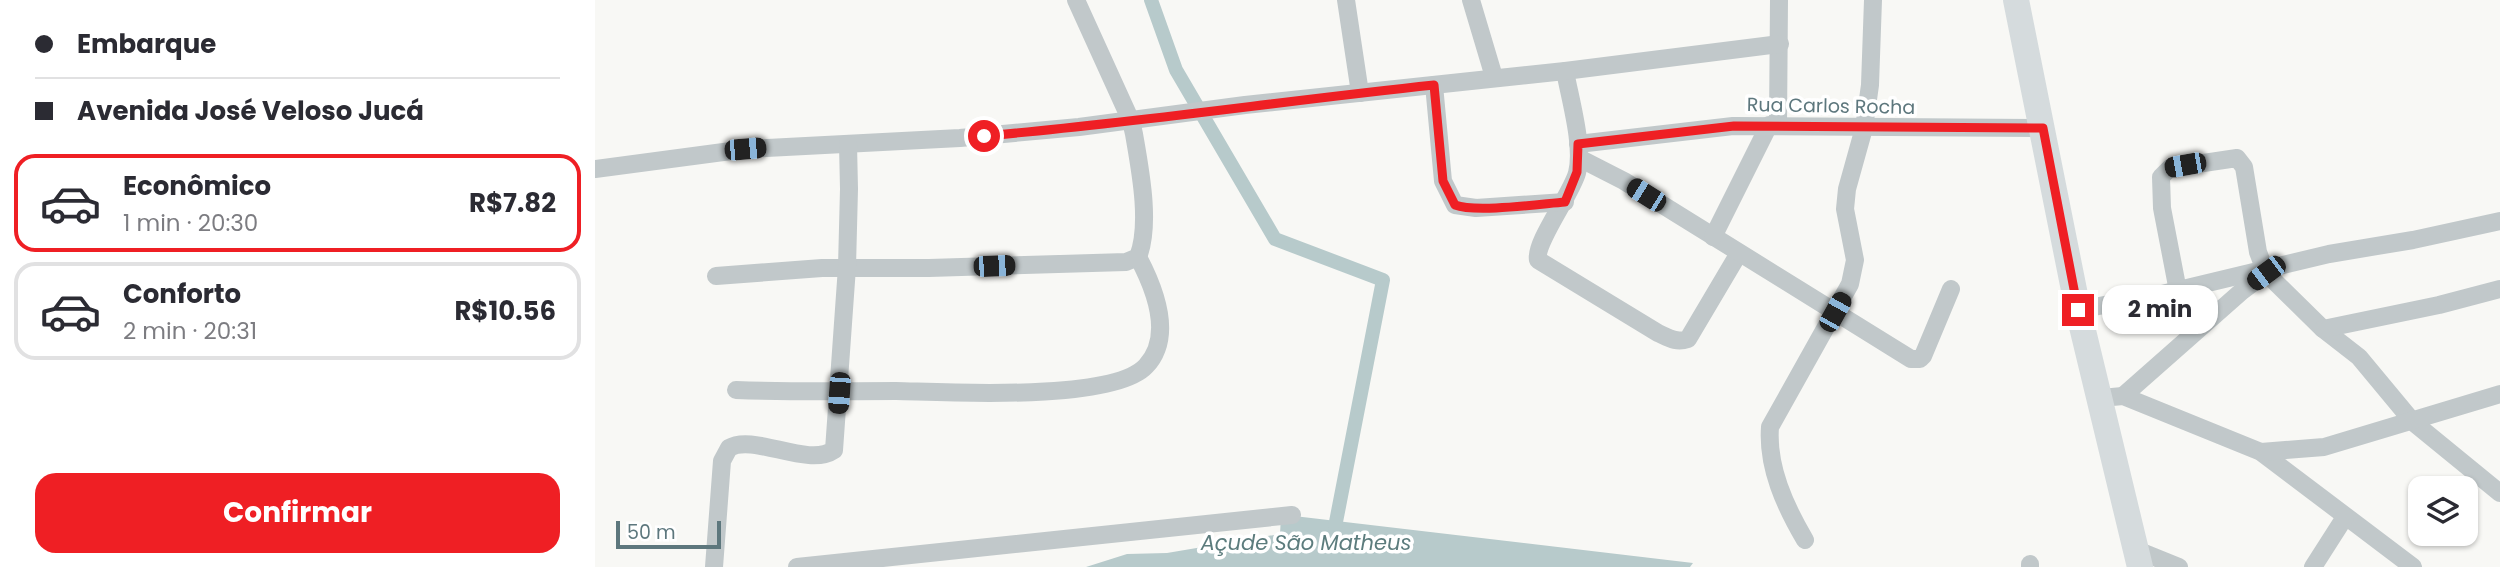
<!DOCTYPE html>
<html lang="pt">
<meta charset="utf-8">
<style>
:root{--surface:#fff;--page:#f2f2f3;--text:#2b2b33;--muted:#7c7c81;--line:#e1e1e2;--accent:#ef1f24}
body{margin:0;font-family:Poppins,sans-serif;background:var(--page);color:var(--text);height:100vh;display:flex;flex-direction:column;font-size:26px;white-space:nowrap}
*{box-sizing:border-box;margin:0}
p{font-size:23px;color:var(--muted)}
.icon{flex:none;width:38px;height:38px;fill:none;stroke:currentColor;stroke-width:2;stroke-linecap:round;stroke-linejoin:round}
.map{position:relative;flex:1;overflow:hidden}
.drawer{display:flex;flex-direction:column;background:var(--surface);width:595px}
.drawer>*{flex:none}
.banner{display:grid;align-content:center;height:154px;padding:0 35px;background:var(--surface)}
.controls{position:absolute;left:1813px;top:476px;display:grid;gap:14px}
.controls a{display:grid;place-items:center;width:70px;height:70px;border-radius:14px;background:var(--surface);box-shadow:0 2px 5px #0004;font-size:35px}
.scale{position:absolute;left:21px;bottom:18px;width:105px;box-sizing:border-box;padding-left:7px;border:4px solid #5d777d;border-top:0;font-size:19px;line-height:24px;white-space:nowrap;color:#5d777d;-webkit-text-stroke:5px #fff;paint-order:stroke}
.end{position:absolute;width:32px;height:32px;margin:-16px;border:9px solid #ef1f24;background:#fff;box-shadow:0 0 0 4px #fff}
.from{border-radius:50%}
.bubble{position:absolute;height:49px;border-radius:21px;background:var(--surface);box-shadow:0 2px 5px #0004;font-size:23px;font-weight:700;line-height:49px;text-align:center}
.car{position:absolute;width:21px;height:42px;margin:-21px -10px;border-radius:9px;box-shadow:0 0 5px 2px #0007;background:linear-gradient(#222 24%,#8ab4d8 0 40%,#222 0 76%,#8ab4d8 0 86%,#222 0)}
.banner b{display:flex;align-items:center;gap:24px;height:66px;font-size:26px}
.banner b+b{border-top:2px solid var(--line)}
.banner i{width:18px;height:18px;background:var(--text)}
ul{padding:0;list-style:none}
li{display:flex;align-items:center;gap:21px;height:98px;margin:0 14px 10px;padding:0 21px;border:4px solid var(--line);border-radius:21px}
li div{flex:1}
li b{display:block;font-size:26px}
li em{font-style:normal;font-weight:700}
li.selected{border-color:var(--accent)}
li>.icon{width:63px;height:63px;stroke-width:1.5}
.primary-button{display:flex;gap:14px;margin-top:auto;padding:14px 35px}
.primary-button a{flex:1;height:80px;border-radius:21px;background:var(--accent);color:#fff;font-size:28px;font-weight:700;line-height:80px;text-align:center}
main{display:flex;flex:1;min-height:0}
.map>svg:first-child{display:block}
.water{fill:#b7cacb}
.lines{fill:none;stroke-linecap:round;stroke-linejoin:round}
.canal{stroke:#b7cacb;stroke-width:14}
.minor{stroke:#c1c8ca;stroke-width:18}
.primary{stroke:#d5dbdd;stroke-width:26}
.route{stroke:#ef1f24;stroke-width:9}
.labels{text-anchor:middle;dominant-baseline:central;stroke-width:7;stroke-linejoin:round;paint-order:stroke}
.street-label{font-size:19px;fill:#5d777d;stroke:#fff}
.water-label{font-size:21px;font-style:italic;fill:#5c7c7d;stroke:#fff}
</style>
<main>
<section class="drawer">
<div class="banner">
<b><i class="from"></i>Embarque</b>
<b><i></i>Avenida José Veloso Jucá</b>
</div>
<ul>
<li class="selected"><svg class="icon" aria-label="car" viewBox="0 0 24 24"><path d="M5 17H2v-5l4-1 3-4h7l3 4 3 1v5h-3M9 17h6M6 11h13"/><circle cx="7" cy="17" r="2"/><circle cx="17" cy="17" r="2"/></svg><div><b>Econômico</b><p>1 min · 20:30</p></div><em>R$7.82</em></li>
<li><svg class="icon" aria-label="car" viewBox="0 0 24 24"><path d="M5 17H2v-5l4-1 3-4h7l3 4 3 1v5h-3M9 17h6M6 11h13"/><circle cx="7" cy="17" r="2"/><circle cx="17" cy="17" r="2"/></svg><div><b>Conforto</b><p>2 min · 20:31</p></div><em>R$10.56</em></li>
</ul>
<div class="primary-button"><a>Confirmar</a></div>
</section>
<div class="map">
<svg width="1905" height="567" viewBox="0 0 1905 567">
<rect width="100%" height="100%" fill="#f8f8f5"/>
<!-- water -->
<path class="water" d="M686,516H699L1098,563L1095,567H480H491L532,554L572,553L685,534Z"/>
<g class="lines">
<!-- canal -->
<path class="canal" d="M556,0L581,70L680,239L788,280L740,527"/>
<!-- minor -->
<g class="minor">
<path d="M751,0L765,93"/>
<path d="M876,0L899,77"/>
<path d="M970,71C975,99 989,146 982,173C976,195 939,243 943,260L1063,333C1074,338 1081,343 1093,339L1144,253"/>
<path d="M839,85L848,181L860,205L881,208L970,202"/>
<path d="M1183,125L1184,0"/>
<path d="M983,144L1138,126L1448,128"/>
<path d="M984,158L1029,181L1316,359H1325L1328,356L1356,289"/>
<path d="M0,169L151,149L365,138L484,127L650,105L970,71L1185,44"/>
<path d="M1118,237L1174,125"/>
<path d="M121,276L227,268H334L531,262L543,257C556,224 545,169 539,134L536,121L481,0"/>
<path d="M1583,291L1567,208L1566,177L1575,168L1642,158L1649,167L1663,252L1671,273L1728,329L1764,357L1818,422L1905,493"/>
<path d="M1483,310L1567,294L1734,254L1818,240L1905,221"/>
<path d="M1728,329L1844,305L1905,289"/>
<path d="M141,390C195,392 247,391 301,391C351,392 518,402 551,366C579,336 560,289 543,257"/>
<path d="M1528,396L1647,291L1671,273"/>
<path d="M1506,398L1528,396L1666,452L1818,567"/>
<path d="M1666,452L1729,447L1905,394"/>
<path d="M1210,540C1190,506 1172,467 1175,427L1255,284L1260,260L1250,209L1252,189L1269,128L1275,85L1278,0"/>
<path d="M1542,550L1584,567"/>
<path d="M1435,564V567"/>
<path d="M119,567L127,461L134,448C158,433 213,468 239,450L252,267L254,189L253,144"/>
<path d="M202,567L697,515"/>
<path d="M1718,567L1750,517"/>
</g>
<!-- primary -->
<path class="primary" d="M1421,0L1483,310L1545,567"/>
</g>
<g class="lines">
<!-- route -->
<path class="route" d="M389,136C539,123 688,101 839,85L848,181L860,205C881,213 945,204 970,202L982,172L983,144L1139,126L1448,128L1483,310"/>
</g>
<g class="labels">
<!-- street labels -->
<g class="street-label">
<text transform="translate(1236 106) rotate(1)">Rua Carlos Rocha</text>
</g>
<!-- water labels -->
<g class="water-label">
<text x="711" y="542">Açude São Matheus</text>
</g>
</g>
</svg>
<div class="controls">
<a><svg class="icon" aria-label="layers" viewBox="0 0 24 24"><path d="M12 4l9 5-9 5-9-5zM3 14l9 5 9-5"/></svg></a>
</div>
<div class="scale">50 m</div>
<i class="end from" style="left:389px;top:136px"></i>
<i class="end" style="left:1483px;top:310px"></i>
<div class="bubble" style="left:1507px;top:285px;width:116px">2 min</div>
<i class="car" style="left:150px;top:149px;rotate:85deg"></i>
<i class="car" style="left:1590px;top:165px;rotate:260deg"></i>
<i class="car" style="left:1051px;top:195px;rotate:302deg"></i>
<i class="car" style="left:399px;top:266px;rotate:88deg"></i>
<i class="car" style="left:1671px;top:273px;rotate:233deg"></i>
<i class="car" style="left:1240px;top:312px;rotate:29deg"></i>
<i class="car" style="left:244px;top:393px;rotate:184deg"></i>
</div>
</main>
